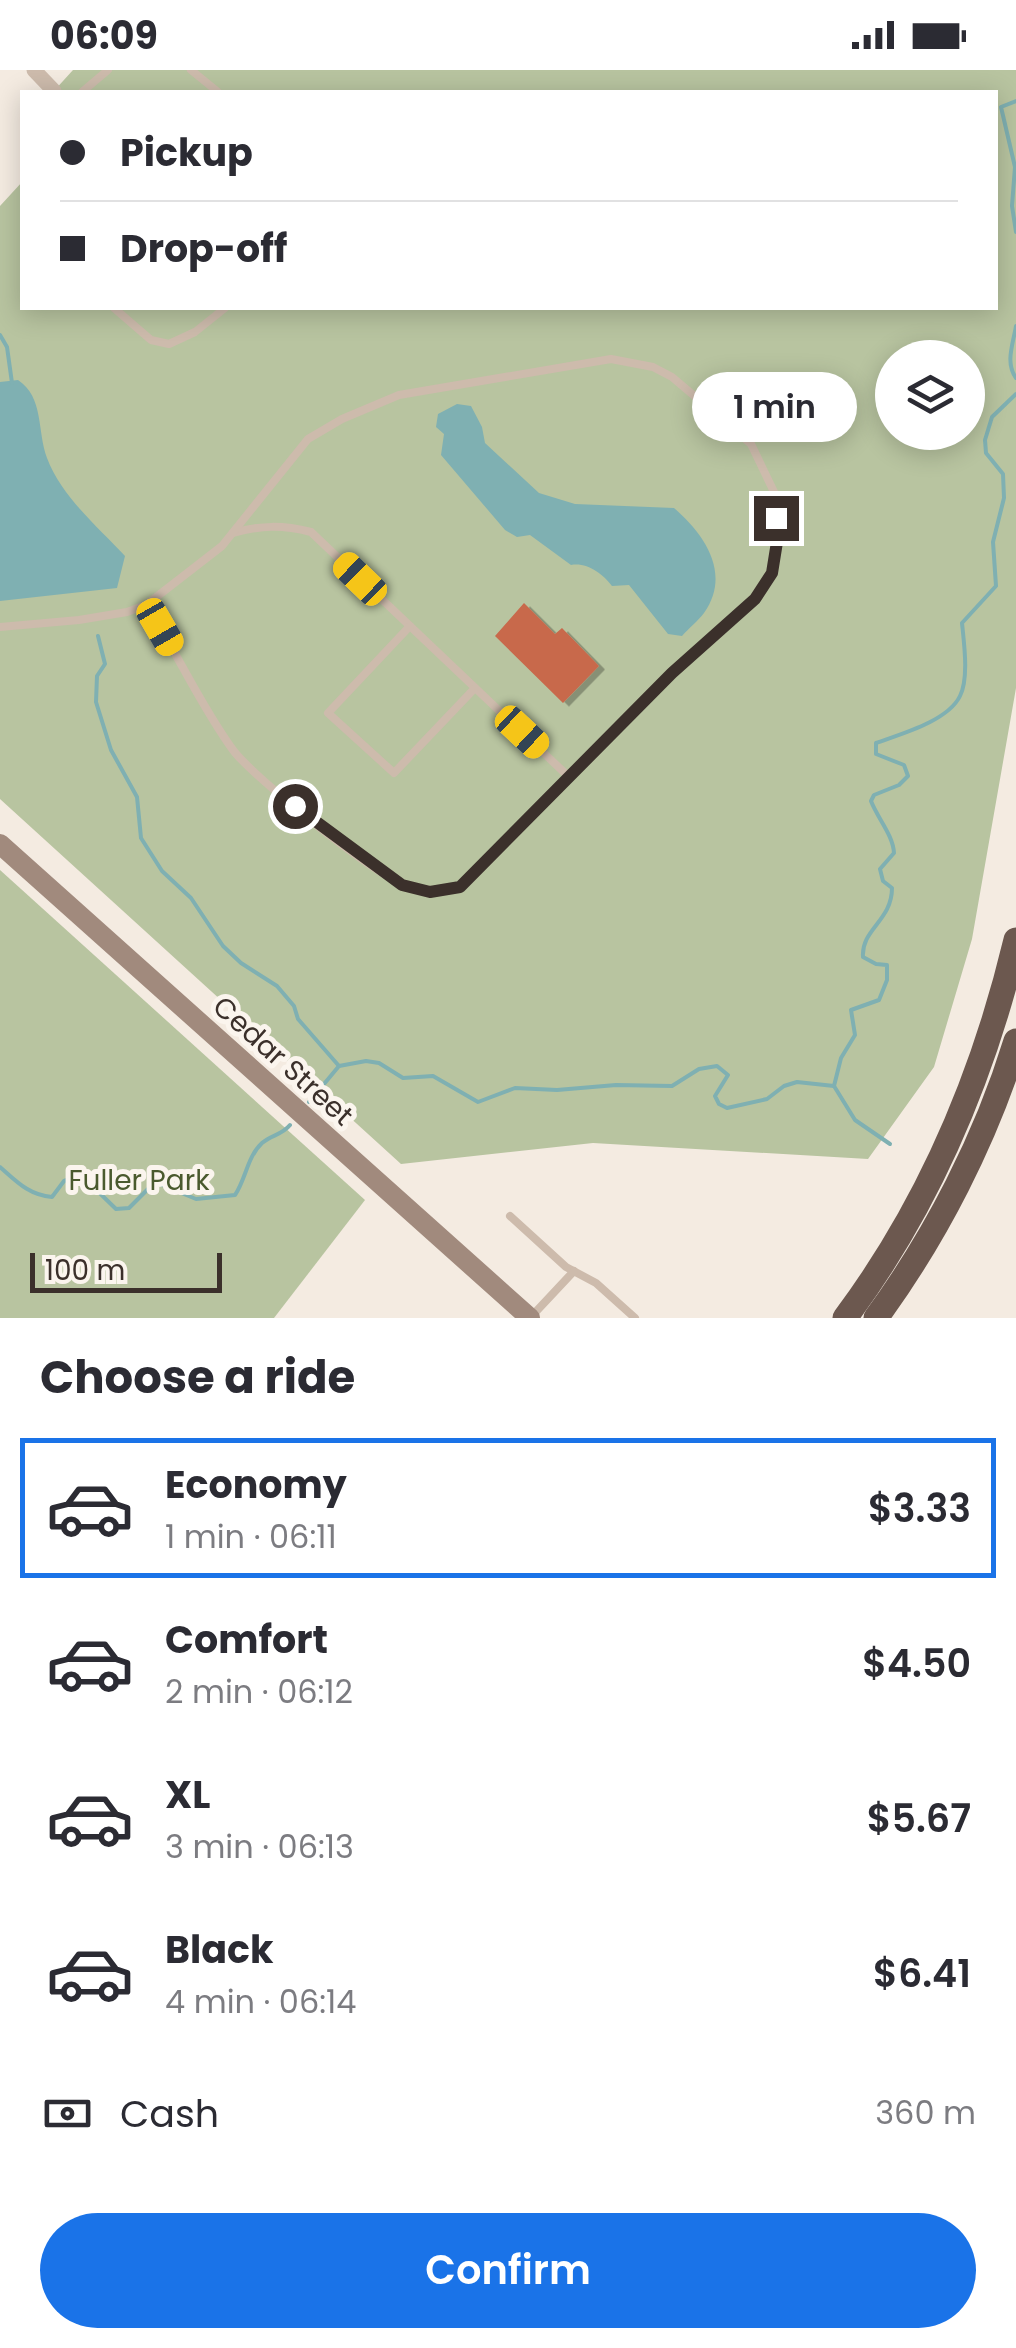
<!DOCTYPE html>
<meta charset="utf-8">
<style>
:root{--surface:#fff;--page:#f7f7f7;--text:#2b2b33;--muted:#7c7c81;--line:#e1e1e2;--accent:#1a73e8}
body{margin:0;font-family:Poppins,sans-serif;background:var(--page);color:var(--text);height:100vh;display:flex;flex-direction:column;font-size:38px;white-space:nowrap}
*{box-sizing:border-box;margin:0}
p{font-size:32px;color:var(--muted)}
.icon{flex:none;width:55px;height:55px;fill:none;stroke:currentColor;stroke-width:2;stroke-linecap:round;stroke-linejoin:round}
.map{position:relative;height:1248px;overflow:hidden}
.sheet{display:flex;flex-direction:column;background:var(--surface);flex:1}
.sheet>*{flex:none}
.top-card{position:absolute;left:20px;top:20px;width:978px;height:220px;border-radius:0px;box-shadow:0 5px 25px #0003;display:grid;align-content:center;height:220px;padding:0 40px;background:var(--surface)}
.controls{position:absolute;left:875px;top:270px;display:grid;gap:20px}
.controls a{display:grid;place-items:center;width:110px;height:110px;border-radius:50%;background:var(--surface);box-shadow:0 5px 25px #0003;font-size:50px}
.scale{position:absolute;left:30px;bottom:25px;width:192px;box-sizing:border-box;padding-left:10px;border:5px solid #3b302b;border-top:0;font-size:28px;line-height:35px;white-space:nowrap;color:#3b302b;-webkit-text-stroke:8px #fbf5ee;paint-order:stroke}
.end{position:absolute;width:45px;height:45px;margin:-22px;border:12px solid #3b302b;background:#fff;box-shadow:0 0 0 5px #fff}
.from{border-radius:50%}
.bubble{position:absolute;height:70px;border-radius:35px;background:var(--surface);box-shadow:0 5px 25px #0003;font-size:32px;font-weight:600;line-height:70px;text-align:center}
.car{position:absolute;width:30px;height:60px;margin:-30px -15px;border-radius:12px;box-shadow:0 0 8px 2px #0007;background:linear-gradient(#f5c518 24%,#345 0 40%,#f5c518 0 76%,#345 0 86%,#f5c518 0)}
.top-card b{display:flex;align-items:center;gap:35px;height:95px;font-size:38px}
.top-card b+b{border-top:2px solid var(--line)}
.top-card i{width:25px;height:25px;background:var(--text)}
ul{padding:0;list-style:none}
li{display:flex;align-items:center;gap:30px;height:140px;margin:0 20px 15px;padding:0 20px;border:5px solid transparent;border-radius:0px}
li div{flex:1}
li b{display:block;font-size:38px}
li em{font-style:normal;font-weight:600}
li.on{border-color:var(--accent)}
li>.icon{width:90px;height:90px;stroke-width:1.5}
h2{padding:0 40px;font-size:45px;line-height:120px}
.pay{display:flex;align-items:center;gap:25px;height:110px;padding:0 40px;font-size:38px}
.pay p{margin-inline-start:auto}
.button{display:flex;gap:20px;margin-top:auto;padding:20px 40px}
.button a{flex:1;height:115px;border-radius:60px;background:var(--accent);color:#fff;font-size:40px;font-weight:600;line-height:115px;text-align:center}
.status{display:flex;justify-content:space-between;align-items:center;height:70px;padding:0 50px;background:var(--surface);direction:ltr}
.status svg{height:28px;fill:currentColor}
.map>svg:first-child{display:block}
.green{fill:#b8c4a0;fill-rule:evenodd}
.water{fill:#7fb0b2}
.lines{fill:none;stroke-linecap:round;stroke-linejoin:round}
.stream{stroke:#7fb0b2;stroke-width:4}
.building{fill:#c8694b;filter:url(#shadow)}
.service{stroke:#cdbbac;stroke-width:8}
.minor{stroke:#cdbbac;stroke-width:15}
.secondary{stroke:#a18a7d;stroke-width:20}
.trunk{stroke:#6c584f;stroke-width:25}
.route{stroke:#3b302b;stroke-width:12}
.labels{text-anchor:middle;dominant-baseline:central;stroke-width:10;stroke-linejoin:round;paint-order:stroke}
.street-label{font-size:28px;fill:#3b302b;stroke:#fbf5ee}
.park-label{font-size:28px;fill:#4a5a2e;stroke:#fbf5ee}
</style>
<div class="status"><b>06:09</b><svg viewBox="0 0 49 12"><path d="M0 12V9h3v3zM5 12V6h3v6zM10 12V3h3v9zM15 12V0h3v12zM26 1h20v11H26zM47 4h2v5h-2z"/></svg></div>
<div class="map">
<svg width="1016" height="1248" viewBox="0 0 1016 1248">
<defs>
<filter id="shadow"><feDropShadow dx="6" dy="3.5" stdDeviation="0" flood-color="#0004"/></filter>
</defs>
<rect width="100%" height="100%" fill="#f4ebe1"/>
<!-- green -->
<g class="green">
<path d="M73,0H1016V618L972,869L934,997L868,1089L593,1073L401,1094L0,729V136L22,112V238H995V22H53ZM892,288H968V362H892Z"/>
<path d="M0,800L365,1130L274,1248H0Z"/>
</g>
<!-- water -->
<g class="water">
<path d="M18,310C44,327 37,361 47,388C61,426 98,457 125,486L117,518L0,531V312Z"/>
<path d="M457,334L471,336L482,357L485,373L539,423L575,434L674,438C704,464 732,503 704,543C698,551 689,558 682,566L668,564L629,515L612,516C603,504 587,492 571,495L530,465L517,467L505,460L441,385L444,364L436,357L438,344Z"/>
</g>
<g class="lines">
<!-- stream -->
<g class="stream">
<path d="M1016,31L1001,37L1015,97L1012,136L1016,162"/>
<path d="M1016,256C1013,274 1005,293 1016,308"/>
<path d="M0,265L7,277L12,313"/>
<path d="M98,566L105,594L97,606L96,632L111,680L137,727L141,768L162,801L191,828L223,876L241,893L277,916L294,936L298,949L339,996"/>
<path d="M834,1016L841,988L855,965L851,940L879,930L887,910V895L876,894L863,887C861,859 892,851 892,818L883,811L880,799L894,783C893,765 878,749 871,731L874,725L899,715L908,706L904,695L876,684V673C901,664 948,651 960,626C969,608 964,573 962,553L996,516L993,472L1004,428L1003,404L986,383L985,370L992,347L1016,324"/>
<path d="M834,1016L855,1050L890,1074"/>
<path d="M309,1032L339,996L366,991L379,993L403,1008L433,1006L478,1032L515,1018L557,1020L616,1015L672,1016L699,999L717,996L728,1005L715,1026L719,1034L727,1038L767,1029L784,1016L797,1012L834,1016"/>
<path d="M0,1097C17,1112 29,1125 52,1127L64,1111L81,1105L116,1139L129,1138L155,1112L196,1129L235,1125C246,1109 247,1087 262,1073C271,1065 282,1065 290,1055"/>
</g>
</g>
<!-- building -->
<path class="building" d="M524,533L555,564L562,558L599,596L563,633L495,566Z"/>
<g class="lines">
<!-- service -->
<g class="service">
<path d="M191,0L218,22"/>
<path d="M82,22L108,0"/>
<path d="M114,238L151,270L169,274L195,262L225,238"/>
<path d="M233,463C261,455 283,455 311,462L569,707"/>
<path d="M410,556L328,643L394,703L475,618"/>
<path d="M0,557L79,550L127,542L146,535L222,476L308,369L342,349L399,325L611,289L653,297L672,307L751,374L775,424L777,472L771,503L755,529L671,603L460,817C441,820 427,822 408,816C377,807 253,707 233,680C200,635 177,582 146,535"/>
<path d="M510,1146L566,1197L596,1213L635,1248"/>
<path d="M530,1248L574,1201"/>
</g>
<!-- minor -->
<path class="minor" d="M34,0L54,21"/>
<!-- secondary -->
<path class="secondary" d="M0,774L530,1248"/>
<!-- trunk -->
<g class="trunk">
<path d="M845,1248C930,1134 983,1008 1016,870"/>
<path d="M876,1248C936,1166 986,1069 1016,971"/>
</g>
</g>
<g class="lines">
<!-- route -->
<path class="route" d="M295,736L402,815L430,822L460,817L672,603L755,529L772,503L777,472L776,448"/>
</g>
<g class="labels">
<!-- street labels -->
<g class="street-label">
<text transform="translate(283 991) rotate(42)">Cedar Street</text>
</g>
<!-- park labels -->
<g class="park-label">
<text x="139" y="1110">Fuller Park</text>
</g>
</g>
</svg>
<div class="controls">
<a><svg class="icon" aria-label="layers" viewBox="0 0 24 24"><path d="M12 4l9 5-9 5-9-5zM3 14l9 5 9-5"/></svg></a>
</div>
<div class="scale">100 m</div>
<i class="end from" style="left:295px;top:736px"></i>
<i class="end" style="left:776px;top:448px"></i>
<div class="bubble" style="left:692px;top:302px;width:165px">1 min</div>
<i class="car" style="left:360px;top:509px;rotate:314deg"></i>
<i class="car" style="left:160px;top:557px;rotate:150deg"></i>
<i class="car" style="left:522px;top:662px;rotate:133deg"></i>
<div class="top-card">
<b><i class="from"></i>Pickup</b>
<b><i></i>Drop-off</b>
</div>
</div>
<section class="sheet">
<h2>Choose a ride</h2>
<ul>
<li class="on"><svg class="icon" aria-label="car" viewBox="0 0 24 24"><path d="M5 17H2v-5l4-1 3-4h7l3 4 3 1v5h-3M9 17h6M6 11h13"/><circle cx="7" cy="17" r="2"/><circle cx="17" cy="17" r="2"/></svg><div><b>Economy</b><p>1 min · 06:11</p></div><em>$3.33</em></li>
<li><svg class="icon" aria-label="car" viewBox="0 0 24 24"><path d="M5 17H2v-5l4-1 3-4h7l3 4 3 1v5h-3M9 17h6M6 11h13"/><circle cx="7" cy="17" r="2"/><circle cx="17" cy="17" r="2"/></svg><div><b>Comfort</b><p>2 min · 06:12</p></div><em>$4.50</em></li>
<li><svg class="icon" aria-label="car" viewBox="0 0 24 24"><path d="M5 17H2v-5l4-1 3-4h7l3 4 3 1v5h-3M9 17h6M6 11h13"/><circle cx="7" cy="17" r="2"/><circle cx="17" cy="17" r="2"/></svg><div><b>XL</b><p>3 min · 06:13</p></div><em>$5.67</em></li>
<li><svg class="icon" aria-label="car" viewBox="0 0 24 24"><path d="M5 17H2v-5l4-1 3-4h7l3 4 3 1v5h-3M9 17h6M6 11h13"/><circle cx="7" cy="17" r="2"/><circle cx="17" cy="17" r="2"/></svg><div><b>Black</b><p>4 min · 06:14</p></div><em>$6.41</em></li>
</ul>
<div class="pay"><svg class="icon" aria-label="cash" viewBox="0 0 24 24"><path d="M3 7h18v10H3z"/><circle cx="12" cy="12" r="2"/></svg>Cash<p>360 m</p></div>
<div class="button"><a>Confirm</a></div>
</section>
